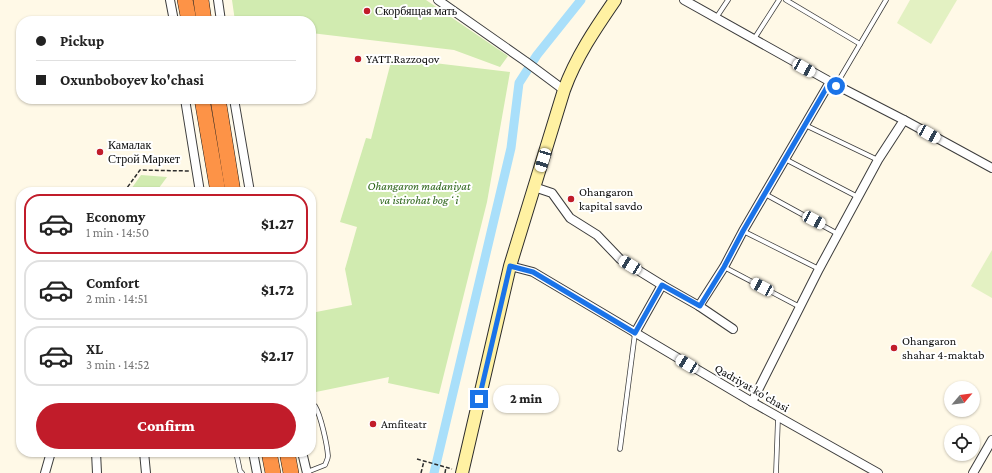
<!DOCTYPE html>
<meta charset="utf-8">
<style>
:root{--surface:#fff;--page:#f2f2f2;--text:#222;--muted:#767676;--line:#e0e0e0;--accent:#c11c2a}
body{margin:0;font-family:"Crimson Pro",serif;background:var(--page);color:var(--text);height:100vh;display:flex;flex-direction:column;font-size:15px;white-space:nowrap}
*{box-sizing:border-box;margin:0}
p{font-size:13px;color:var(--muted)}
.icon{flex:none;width:22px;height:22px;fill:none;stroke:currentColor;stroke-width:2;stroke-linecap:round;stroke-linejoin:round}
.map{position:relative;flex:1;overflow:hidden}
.sheet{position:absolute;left:16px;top:187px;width:300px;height:270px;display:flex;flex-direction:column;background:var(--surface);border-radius:16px;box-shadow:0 1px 3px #0004}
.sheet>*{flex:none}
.guide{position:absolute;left:16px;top:16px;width:300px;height:88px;border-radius:16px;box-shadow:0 1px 3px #0004;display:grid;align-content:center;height:88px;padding:0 20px;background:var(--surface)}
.needle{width:26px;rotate:61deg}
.tools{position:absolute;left:944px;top:381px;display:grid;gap:8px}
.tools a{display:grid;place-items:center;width:36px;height:36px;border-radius:50%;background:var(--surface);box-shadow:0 1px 3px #0004;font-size:20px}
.end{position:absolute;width:18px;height:18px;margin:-9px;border:5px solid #1a73e8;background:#fff;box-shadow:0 0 0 2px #fff}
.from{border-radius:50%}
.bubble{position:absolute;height:28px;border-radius:14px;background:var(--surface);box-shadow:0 1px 3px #0004;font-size:13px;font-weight:800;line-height:28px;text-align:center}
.car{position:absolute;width:12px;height:24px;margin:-12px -6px;border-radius:5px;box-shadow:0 0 3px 1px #0007;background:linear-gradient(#fff 24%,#345 0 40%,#fff 0 76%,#345 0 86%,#fff 0)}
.guide b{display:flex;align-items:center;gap:14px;height:38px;font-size:15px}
.guide b+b{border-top:1px solid var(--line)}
.guide i{width:10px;height:10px;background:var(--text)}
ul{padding:7px 0 0;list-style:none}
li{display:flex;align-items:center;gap:12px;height:60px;margin:0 8px 6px;padding:0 12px;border:2px solid var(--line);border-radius:16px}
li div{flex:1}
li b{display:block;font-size:15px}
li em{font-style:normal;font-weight:800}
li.selected{border-color:var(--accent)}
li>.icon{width:36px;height:36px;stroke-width:1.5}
.button{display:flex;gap:8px;margin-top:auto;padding:8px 20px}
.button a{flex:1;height:46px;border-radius:24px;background:var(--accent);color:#fff;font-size:16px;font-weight:800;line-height:46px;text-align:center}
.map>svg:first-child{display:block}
.green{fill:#d1ebb0}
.pitch{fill:#e3f1c2}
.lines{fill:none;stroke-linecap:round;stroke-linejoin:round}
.canal{stroke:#a9dffa;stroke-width:9}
.lane-casing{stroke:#3d3d3d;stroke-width:5.5}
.street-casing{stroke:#3d3d3d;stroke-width:10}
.secondary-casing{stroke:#2c2c2c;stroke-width:14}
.highway-casing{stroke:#1b1b1b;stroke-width:16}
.path{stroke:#2c2c2c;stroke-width:1.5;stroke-dasharray:4 2;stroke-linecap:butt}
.lane{stroke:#fff;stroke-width:4}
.street{stroke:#fff;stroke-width:8}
.secondary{stroke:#fff1a2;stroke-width:12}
.highway{stroke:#fd9347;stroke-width:15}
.route{stroke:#1a73e8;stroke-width:5}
.poi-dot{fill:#c11c2a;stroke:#fff;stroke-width:1.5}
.labels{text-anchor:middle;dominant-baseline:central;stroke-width:4;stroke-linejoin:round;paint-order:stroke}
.poi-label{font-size:12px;fill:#0a0a0a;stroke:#fff;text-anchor:start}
.park-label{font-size:12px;font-style:italic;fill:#2b6418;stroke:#fff}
.street-label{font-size:12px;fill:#0a0a0a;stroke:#fff}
</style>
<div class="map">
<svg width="992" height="473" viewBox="0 0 992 473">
<rect width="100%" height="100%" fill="#fff9e7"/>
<!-- green -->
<g class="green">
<path d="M232,0H426L508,56L500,67L454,50L311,33V21H235Z"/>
<path d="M392,58L510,72L487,202L439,394L388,383L389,377L311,393V313L352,305L345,269L357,227L340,222L366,138L371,139Z"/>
<path d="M141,175L167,177L156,192H129Z"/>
</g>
<!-- pitch -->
<g class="pitch">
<path d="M910,0H957L931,44L897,23Z"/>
<path d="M992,250V298L971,286Z"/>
</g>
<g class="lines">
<!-- canal -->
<path class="canal" d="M434,473L511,148L519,83L537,55L581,0"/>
<defs>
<g id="lane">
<path d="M786,0L860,44"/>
<path d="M716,18L728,0"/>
<path d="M754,39L779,0"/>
<path d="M836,85L886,0"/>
<path d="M805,125L878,160"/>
<path d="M785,159L858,197"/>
<path d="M765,194L838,234"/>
<path d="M743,231L819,269"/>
<path d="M724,267L800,307"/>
<path d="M620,449L635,333"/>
<path d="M236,452L240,471L242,473"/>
<path d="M307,472L325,465C326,462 328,459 328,456C327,444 321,416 315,406L311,405"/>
<path d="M776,473L778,418"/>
</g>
<g id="street">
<path d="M170,0L174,21"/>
<path d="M218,0L221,21"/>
<path d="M438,0L525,61L564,90"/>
<path d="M684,0L836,85L904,120L992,168"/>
<path d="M185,99L200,192"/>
<path d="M234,99L250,192"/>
<path d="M534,187L552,193L570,218L597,235L620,259L662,285L699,306L733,329"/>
<path d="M510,266L533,272L752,402L878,473"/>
<path d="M699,306L724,267L743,231L830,82"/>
<path d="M635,333L662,285"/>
<path d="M752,402L819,269L878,160L904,120"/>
<path d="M96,452L97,473"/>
<path d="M144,452L146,473"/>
<path d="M253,452L257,473"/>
<path d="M302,452L307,473"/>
<path d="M45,473L51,452"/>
<path d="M973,473L992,440"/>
</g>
<path id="secondary" d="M462,473L510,266L564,90C576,57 595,29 615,0"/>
<g id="highway">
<path d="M185,0L189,21"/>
<path d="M201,0L204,21"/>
<path d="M202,99L218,192"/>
<path d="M218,99L233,192"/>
<path d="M269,452L273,473"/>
<path d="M287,452L291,473"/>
</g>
</defs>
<!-- lane casing -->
<use href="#lane" class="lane-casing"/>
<!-- street casing -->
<use href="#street" class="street-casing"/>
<!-- secondary casing -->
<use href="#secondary" class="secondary-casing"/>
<!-- highway casing -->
<use href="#highway" class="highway-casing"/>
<!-- path -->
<g class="path">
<path d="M124,192L140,170L189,171"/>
<path d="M417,459L452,469"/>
<path d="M421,473L424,461"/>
<path d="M445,473L446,467"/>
</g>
<!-- lane -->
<use href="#lane" class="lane"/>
<!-- street -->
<use href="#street" class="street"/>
<!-- secondary -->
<use href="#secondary" class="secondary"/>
<!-- highway -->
<use href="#highway" class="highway"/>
</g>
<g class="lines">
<!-- route -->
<path class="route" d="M479,399L510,266L533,272L635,333L662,285L700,306L724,267L743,231L830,82L836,86"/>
</g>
<!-- markers -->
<g class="poi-dot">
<circle cx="367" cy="11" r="4"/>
<circle cx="358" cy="59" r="4"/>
<circle cx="100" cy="152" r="4"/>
<circle cx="571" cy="199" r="4"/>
<circle cx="894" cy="348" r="4"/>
<circle cx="373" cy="424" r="4"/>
</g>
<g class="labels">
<!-- poi labels -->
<g class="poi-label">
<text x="375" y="11">Скорбящая мать</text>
<text x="366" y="59">YATT.Razzoqov</text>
<text x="108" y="145">Камалак<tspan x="108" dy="14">Строй Маркет</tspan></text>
<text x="579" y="192">Ohangaron<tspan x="579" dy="14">kapital savdo</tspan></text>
<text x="902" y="341">Ohangaron<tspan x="902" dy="14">shahar 4-maktab</tspan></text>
<text x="381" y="424">Amfiteatr</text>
</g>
<!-- park labels -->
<g class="park-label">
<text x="419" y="186">Ohangaron madaniyat<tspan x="419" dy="14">va istirohat bogʻi</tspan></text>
</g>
<!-- street labels -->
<g class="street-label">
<text transform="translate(752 388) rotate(30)">Qadriyat ko'chasi</text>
</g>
</g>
</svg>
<div class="tools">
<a><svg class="needle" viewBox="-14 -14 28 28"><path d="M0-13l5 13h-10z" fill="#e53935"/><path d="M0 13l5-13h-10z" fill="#767676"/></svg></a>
<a><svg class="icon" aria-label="locate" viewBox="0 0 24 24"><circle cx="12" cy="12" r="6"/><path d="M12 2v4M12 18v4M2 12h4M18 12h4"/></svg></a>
</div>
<i class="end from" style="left:836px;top:86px"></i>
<i class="end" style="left:479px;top:399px"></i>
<div class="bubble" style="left:493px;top:385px;width:66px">2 min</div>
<i class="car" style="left:804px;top:68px;rotate:119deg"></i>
<i class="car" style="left:929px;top:134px;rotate:119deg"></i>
<i class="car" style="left:543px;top:160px;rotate:197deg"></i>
<i class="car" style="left:814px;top:220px;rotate:118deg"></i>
<i class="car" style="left:630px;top:265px;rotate:302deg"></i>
<i class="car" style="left:762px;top:287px;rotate:298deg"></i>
<i class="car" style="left:687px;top:364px;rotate:301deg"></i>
<div class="guide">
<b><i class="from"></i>Pickup</b>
<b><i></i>Oxunboboyev ko'chasi</b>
</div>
<section class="sheet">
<ul>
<li class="selected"><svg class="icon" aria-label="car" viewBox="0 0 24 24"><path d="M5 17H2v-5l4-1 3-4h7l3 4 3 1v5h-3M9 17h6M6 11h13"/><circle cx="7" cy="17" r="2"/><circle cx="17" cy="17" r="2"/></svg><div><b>Economy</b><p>1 min · 14:50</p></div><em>$1.27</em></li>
<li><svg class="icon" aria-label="car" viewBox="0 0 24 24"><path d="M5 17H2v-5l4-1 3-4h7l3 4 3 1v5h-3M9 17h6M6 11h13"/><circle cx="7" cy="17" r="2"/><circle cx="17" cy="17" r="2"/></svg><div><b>Comfort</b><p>2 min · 14:51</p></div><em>$1.72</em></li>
<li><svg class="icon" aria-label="car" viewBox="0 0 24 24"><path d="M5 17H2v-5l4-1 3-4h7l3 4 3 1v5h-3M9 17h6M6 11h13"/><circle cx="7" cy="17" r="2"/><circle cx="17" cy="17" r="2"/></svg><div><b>XL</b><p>3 min · 14:52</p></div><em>$2.17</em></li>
</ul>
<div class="button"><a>Confirm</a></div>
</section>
</div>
